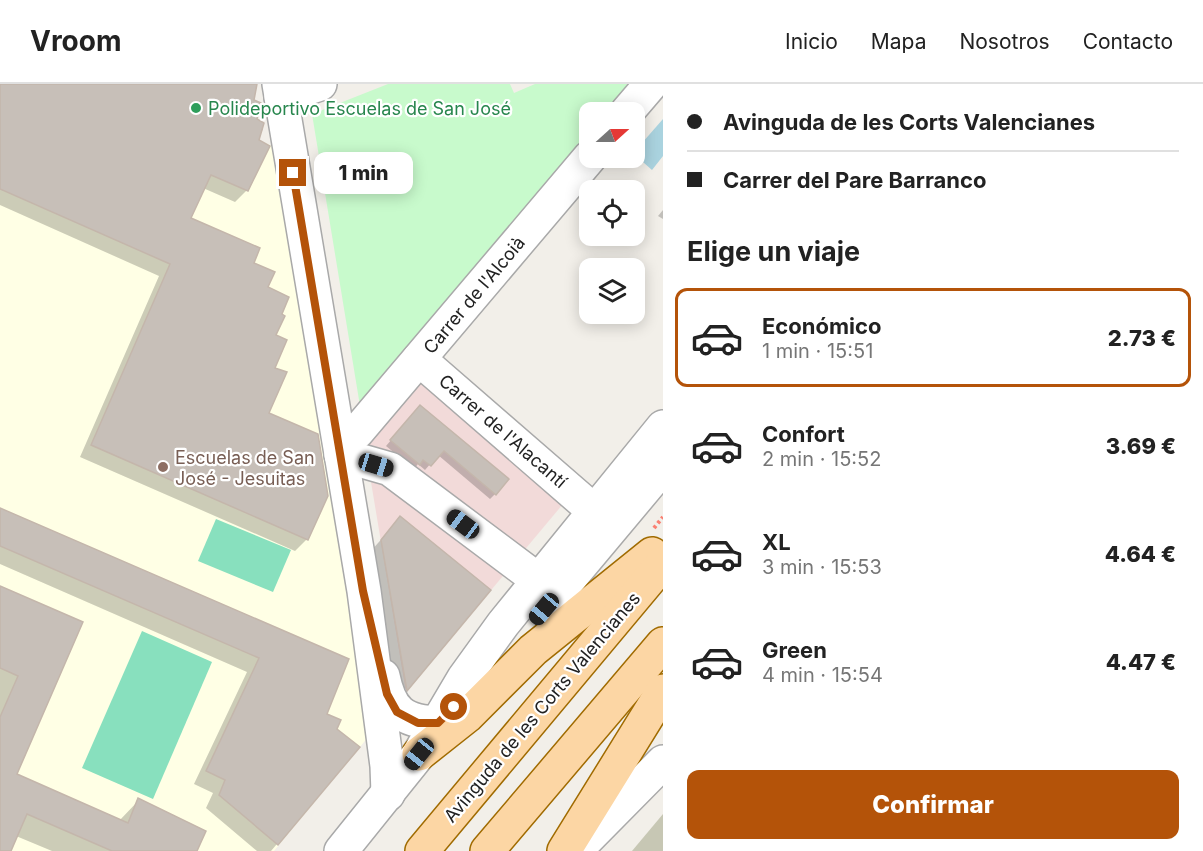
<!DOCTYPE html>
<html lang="es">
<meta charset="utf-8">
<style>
:root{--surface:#fff;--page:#f6f6f6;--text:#222;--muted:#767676;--line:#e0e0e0;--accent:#b45309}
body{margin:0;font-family:Inter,sans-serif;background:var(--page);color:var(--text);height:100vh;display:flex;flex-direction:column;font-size:22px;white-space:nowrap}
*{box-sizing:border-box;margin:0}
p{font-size:20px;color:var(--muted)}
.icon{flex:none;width:33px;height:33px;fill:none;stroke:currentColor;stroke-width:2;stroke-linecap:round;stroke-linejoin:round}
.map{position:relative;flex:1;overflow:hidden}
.side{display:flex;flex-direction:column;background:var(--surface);width:540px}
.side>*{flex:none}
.banner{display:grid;align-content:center;height:132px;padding:0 24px;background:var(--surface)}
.needle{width:39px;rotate:69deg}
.controls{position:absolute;left:579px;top:18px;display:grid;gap:12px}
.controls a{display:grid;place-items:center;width:66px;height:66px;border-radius:12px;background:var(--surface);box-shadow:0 3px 15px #0003;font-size:30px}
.end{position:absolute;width:27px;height:27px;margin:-14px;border:8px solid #b45309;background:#fff;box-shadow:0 0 0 3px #fff}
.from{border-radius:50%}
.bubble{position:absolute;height:42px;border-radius:12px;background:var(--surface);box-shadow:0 3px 15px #0003;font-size:20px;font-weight:800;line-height:42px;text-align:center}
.car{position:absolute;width:18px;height:36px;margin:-18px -9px;border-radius:8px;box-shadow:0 0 4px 2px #0007;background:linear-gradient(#222 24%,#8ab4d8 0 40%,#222 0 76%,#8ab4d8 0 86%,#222 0)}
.banner b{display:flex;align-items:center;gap:21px;height:57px;font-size:22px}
.banner b+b{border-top:2px solid var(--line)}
.banner i{width:15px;height:15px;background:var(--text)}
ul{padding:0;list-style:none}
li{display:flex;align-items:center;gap:18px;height:99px;margin:0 12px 9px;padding:0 12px;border:3px solid transparent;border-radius:12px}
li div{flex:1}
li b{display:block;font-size:22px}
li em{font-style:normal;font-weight:800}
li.on{border-color:var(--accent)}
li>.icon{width:54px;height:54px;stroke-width:1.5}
h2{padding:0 24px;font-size:27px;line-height:72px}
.action{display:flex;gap:12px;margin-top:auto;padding:12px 24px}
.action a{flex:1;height:69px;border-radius:12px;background:var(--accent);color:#fff;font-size:24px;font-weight:800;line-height:69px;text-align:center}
header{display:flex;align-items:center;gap:36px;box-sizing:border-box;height:84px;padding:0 30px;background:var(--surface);border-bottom:2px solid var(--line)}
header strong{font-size:28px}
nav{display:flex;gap:33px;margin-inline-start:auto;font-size:21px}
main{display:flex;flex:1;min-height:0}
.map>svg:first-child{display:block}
.commercial{fill:#f2dad9}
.education{fill:#ffffe5}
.construction{fill:#c7c7b4}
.park{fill:#c8facc}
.pitch{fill:#88e0be}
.water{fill:#aad3df}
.shadow{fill:#0003}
.building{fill:#c7bfb8;stroke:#c4b6ab;stroke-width:1.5}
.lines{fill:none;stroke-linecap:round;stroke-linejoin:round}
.minor-casing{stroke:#a9a9a9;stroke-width:36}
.major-casing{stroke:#a06b00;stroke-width:36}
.path{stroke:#fa8072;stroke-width:4;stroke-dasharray:3 3;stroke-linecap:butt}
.minor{stroke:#fff;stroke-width:33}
.major{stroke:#fcd6a4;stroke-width:33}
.route{stroke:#b45309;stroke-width:8}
.leisure-dot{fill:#2e9e5b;stroke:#fff;stroke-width:2}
.education-dot{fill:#8d6e63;stroke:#fff;stroke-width:2}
.labels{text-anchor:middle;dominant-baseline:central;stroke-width:4.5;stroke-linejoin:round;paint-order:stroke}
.leisure-label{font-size:18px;fill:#27864d;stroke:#fff;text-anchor:start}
.street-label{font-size:18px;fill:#222;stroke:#fff}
.education-label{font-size:18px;fill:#785e54;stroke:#fff;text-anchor:start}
</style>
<header>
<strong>Vroom</strong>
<nav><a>Inicio</a><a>Mapa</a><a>Nosotros</a><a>Contacto</a></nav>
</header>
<main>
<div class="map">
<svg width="663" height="767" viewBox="0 0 663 767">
<rect width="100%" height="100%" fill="#f2efe9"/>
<!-- commercial -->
<path class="commercial" d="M419,290L568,414L406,608L364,356Z"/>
<!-- education -->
<path class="education" d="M0,0L221,40L275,63L369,652L274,767H0Z"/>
<!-- construction -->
<path class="construction" d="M663,730V767H632Z"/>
<!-- park -->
<path class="park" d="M388,0H510L514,9L535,0H633L610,28H590L589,53L361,328L312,30Z"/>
<!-- pitch -->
<g class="pitch">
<path d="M216,435L291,466L273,508L198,477Z"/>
<path d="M142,547L212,578L153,715L82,684Z"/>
</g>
<!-- water -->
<path class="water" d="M663,35V72L652,86L635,71V53L642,59Z"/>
<!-- shadow -->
<g class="shadow">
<path d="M0,0H256L252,17L255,36L263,40V45L257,56L247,106L235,118L203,104L189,135L252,180L266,204L274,252L267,330L307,455L295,467L80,373L159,192L0,121Z"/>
<path d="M663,126V135L658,132Z"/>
<path d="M416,327L495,410L490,415L438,371L425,386L418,380L414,385L386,362Z"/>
<path d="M0,425L347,576L326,631L335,645L358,664L271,767H257L206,724L213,709L194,700L247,588L0,480Z"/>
<path d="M400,434L489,506L397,615L371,467Z"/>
<path d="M0,504L81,539L15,691L119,737L139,716L204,747L195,767H52L16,752L8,767H0Z"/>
</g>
<!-- building -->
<g class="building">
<path d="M0,0H257L254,16L261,19L257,35L264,39L259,56L270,62L248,107L211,91L191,134L260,164L254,179L275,188L268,203L289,213L282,230L285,232L276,251L287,256L275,284L287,288L269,329L318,350L328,412L308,456L91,361L170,180L0,105Z"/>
<path d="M420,321L509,395L496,411L444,367L431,382L423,376L420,381L390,356Z"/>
<path d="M0,424L349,575L327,630L341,636L337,645L360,663L278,761L219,711L225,696L206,687L259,574L0,462Z"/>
<path d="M400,432L491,506L407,607L381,456Z"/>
<path d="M0,502L83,538L17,690L128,739L138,714L206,747L197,767H112L27,730L11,767H0V633L18,592L0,584Z"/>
</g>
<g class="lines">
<defs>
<g id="minor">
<path d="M279,0L364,507L387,682L388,710"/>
<path d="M281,13L320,0"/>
<path d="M627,28L651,0"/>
<path d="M419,275L586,420"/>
<path d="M357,348L590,73"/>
<path d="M341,371L390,385L538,496"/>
<path d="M545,524L663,383"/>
<path d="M383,592C390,626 402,638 438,639"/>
<path d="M341,767L419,670L464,594L503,540L663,343"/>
<path d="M575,767L663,678"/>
</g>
<g id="major">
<path d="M419,670L467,632L533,566L652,470"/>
<path d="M422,767L663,479"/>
<path d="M487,767L663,560"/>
<path d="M564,767L663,607"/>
</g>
</defs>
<!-- minor casing -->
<use href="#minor" class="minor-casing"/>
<!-- major casing -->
<use href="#major" class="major-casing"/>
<!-- path -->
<path class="path" d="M654,444L663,433"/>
<!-- minor -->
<use href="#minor" class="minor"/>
<!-- major -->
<use href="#major" class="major"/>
</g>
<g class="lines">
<!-- route -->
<path class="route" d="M293,89L363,507L387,610L397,628L418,639H438L454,623"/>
</g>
<!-- markers -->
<circle class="leisure-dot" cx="196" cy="24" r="6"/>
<circle class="education-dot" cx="163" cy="383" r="6"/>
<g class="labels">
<!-- leisure labels -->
<g class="leisure-label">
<text x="208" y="24">Polideportivo Escuelas de San José</text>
</g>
<!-- street labels -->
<g class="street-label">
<text transform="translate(474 211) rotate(-50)">Carrer de l'Alcoià</text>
<text transform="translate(503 347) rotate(41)">Carrer de l'Alacantí</text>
<text transform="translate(542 623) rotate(-50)">Avinguda de les Corts Valencianes</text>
</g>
<!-- education labels -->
<g class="education-label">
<text x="175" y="373">Escuelas de San<tspan x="175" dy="21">José - Jesuitas</tspan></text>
</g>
</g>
</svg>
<div class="controls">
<a><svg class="needle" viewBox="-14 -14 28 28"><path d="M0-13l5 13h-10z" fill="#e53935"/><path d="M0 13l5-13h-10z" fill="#767676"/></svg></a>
<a><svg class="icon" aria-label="locate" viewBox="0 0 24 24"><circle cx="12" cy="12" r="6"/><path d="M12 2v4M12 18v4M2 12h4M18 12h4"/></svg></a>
<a><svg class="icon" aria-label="layers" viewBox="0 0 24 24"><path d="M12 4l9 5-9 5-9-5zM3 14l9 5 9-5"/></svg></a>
</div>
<i class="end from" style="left:454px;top:623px"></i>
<i class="end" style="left:293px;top:89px"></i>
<div class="bubble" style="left:314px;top:68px;width:99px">1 min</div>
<i class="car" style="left:376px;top:381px;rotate:107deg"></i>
<i class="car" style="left:463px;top:440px;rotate:307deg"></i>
<i class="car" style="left:544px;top:525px;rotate:220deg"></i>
<i class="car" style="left:419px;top:670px;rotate:219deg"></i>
</div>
<section class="side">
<div class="banner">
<b><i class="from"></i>Avinguda de les Corts Valencianes</b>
<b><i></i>Carrer del Pare Barranco</b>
</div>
<h2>Elige un viaje</h2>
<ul>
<li class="on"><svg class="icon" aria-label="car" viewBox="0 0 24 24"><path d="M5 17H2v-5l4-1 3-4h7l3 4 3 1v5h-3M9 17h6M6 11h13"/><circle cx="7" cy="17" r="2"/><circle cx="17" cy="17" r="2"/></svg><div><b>Económico</b><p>1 min · 15:51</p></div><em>2.73 €</em></li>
<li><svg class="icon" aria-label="car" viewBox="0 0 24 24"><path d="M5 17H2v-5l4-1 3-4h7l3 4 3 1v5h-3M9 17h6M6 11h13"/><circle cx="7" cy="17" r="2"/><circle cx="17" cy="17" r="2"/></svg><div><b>Confort</b><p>2 min · 15:52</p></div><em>3.69 €</em></li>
<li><svg class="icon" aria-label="car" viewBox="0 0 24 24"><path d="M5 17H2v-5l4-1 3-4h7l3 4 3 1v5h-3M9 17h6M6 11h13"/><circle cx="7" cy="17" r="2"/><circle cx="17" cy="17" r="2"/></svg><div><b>XL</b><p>3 min · 15:53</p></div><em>4.64 €</em></li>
<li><svg class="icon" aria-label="car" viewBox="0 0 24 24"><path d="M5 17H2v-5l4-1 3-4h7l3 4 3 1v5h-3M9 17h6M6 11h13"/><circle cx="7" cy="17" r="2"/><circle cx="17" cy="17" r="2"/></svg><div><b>Green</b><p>4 min · 15:54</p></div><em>4.47 €</em></li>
</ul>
<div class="action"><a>Confirmar</a></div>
</section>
</main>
